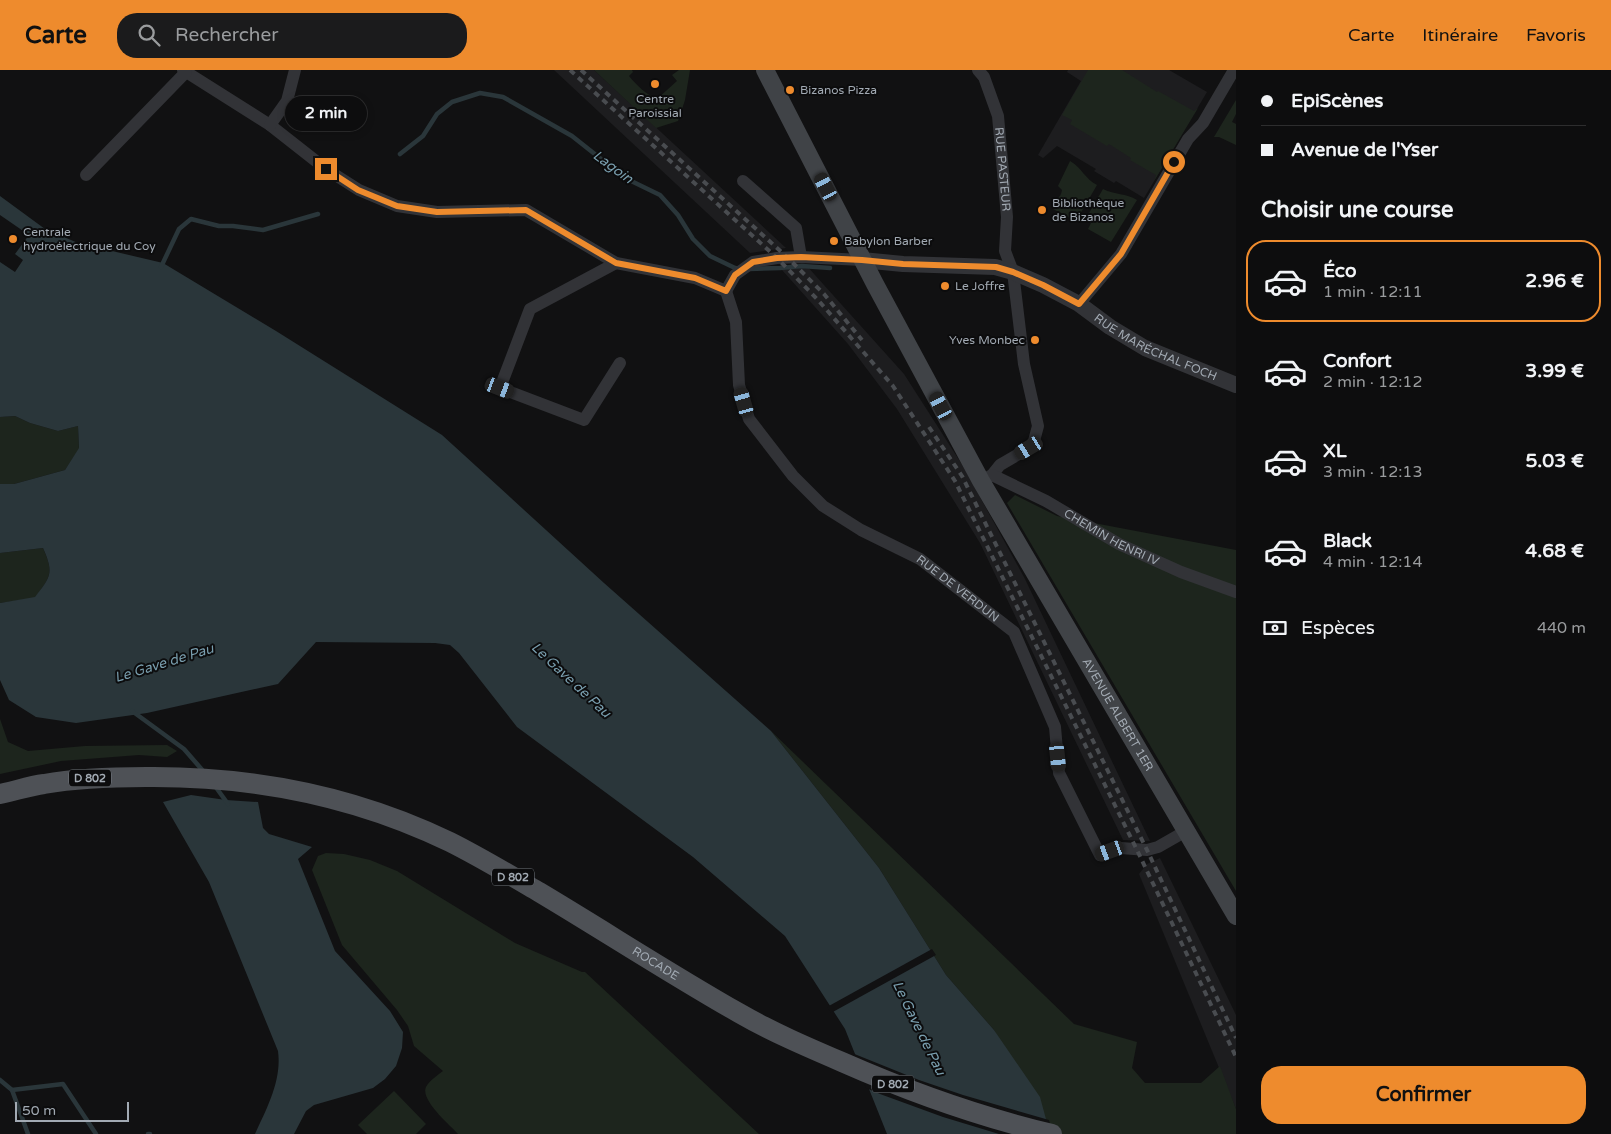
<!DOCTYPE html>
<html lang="fr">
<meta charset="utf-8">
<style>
:root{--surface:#0d0d0e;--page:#1b1b1c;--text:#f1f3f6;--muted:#9a9c9e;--line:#2d2d2e;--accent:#ee8b2d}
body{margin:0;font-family:"Varela Round",sans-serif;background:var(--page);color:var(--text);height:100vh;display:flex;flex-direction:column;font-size:19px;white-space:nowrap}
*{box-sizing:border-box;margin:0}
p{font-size:16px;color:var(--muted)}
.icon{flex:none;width:28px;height:28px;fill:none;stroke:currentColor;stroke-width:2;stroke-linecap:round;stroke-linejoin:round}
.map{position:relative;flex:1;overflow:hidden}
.drawer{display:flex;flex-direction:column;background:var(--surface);width:375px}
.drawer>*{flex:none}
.top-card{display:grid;align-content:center;height:110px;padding:0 25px;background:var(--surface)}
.scale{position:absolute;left:15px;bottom:12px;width:114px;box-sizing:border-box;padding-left:5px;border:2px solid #a2aab3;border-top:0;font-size:14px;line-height:18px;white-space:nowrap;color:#a2aab3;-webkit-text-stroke:4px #0c0c0d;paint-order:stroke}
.end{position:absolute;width:22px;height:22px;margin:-11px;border:6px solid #ee8b2d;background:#111;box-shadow:0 0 0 2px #111}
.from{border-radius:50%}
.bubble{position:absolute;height:35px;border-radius:18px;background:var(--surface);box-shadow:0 2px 8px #0003,0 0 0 1px var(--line);font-size:16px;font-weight:800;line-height:35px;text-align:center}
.car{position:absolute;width:15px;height:30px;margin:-15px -8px;border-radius:6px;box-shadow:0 0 4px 1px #0007;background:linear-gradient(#222 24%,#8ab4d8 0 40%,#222 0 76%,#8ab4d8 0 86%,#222 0)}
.top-card b{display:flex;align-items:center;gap:18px;height:48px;font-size:19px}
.top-card b+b{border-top:1px solid var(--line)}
.top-card i{width:12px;height:12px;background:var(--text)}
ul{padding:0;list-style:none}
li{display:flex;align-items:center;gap:15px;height:82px;margin:0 10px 8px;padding:0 15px;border:2px solid transparent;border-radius:20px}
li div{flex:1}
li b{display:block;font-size:19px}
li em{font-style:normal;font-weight:800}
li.current{border-color:var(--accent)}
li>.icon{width:45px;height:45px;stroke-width:1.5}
h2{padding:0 25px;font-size:22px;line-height:60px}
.pay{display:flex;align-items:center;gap:12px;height:55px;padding:0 25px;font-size:19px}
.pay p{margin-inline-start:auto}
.primary-button{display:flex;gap:10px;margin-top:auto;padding:10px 25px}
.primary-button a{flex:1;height:58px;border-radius:20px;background:var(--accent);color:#111;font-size:20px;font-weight:800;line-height:58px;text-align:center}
header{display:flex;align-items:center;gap:30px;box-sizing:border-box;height:70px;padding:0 25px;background:var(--accent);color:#111}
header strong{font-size:24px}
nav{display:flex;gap:28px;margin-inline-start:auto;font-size:18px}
.search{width:350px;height:45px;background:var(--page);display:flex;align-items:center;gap:12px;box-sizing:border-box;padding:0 18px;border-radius:20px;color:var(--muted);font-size:19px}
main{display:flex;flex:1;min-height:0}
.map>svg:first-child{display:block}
.built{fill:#1d1d1f}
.green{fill:#1d251d}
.water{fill:#2a363a}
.pier{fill:#111112}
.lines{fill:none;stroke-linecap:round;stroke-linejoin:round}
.stream{stroke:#2a363a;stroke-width:4.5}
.minor{stroke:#323337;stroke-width:12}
.tertiary{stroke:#323337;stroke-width:16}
.secondary{stroke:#404347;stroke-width:18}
.primary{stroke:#4e5156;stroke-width:20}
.rail{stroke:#494c50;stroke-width:4;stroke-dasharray:6 5;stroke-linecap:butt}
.route{stroke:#ee8b2d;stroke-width:6}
.poi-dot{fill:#ee8b2d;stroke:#0c0c0d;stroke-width:2}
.labels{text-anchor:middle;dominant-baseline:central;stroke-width:4;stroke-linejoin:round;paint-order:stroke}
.shield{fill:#0c0c0d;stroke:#757b81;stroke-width:1}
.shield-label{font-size:11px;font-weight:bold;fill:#a2aab3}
.poi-label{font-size:12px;fill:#a2aab3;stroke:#0c0c0d;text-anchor:start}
.street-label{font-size:12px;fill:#a2aab3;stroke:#0c0c0d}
.water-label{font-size:14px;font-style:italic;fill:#799eae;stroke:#0c0c0d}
</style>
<header>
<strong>Carte</strong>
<div class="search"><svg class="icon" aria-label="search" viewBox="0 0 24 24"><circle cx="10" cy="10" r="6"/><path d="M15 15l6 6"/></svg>Rechercher</div>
<nav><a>Carte</a><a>Itinéraire</a><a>Favoris</a></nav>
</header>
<main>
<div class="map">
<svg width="1236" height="1064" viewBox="0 0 1236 1064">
<rect width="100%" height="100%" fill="#111112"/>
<!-- built -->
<g class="built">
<path d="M554,0H594L786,178L750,183Z"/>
<path d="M1068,0H1169L1207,22L1144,128L1116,111L1114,113L1094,101L1096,99L1057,76L1043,88L1038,85L1081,11L1067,2Z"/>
<path d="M806,195L904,304L963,396L1025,509L1150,771L1123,770L980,473L897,339L848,274L782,200Z"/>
<path d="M1160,788L1236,945V1039L1139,804L1147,794Z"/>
</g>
<!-- green -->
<g class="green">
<path d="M594,0H632L633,2L629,6C637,16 646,24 657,29L677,11L672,5L679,0H690L685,30L678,51L656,58Z"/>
<path d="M1088,0H1122L1157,22L1158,21L1194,41L1198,38L1154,111L1156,105L1130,90L1131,88L1109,74L1107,76L1070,54L1072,50L1062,45Z"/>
<path d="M1236,30V44L1232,52L1236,54V75L1219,67H1214Z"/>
<path d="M1070,91C1082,98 1085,109 1097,115L1079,146L1073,143L1070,148L1053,139L1056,129C1060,127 1061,125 1062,120L1058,116Z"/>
<path d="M1103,119C1115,125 1126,123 1137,130L1111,172L1088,159L1091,153L1085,150Z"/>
<path d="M15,346L30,353L58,361L78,356L79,379L65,400L14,414H0V347Z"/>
<path d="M1015,425L1057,446L1236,480V821L1007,433Z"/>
<path d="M43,478C54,503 51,506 35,528L0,533V483Z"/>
<path d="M0,649L8,672L28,681L85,676L167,675L177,681L167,687L139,685L61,691L0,704Z"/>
<path d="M771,661L1074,954L1137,972L1132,998L1145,1013H1201L1220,996L1236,1039V1064H1050L994,960L946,905L879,798Z"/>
<path d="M326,783L344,784L370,790L397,801L515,873L582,902H585L759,1064H458C450,1055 420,1030 426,1017C429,1011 438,1005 443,1001L414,976L408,956L397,940L342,875L312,800L318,786Z"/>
<path d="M394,1021L426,1054L416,1064H367L358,1055Z"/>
</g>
<!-- water -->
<g class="water">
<path d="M0,126L45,159L78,173L163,193L276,261L442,365L604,513L771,661L879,798L946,905L994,960L1040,1027L1050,1064H887L845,959L785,866L693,787L517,657L459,583L450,575L435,573L316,572L278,614L147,643L76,653L36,647L9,630L0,610V533L35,527C51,506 54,503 43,478L0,483V396V414H14L65,400L79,378L78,356L58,361L30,353L15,346L0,347V192L15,202L23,190L15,184L29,165L0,145Z"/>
<path d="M191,725L226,730L258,732L263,758L269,764L312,777L298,789L335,881L390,941L403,962L402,978L396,996L385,1009L373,1018L314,1035L306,1041L294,1064H255C267,1038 282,1010 278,981L209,812L163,732Z"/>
</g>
<!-- pier -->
<g class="pier">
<path d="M932,879L936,885L831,943L827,937Z"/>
<path d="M852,983L919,1010L963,1025L1049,1050L1053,1064H999L943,1047L880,1024L866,1018Z"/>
</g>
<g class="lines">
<!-- stream -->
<g class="stream">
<path d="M400,84L423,66L437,44L452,32L480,23L503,27L572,66L625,108L660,125L678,145L693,169L710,186L735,198L739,199"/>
<path d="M161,197L179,159L191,149L219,156H233L263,160L318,144"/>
<path d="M749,199L780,198L802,196L830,198"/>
<path d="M132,641L184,679L204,702"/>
<path d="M215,716L228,734"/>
<path d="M0,1010L12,1020L28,1064"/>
<path d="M12,1020L63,1014L96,1064"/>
<path d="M148,1064H150"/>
</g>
<!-- minor -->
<g class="minor">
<path d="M183,0L270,55L326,99L359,120L397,136L437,142L526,140L616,193L695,208L726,221"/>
<path id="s1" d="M978,0L984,7L998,46L1007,147L1005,181L1013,202L1024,294L1038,356L1034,371L1029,378L1000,395L992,405L981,411"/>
<path d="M270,55L287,31L295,0"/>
<path d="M86,105L186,2"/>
<path d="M743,111L796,158L801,187"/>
<path d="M616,193L530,239L500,318L584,350L620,293"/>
<path id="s2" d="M726,221L736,252L739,315L749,349L793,406L823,436L861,460L920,489L1014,562L1055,657L1059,703L1100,785L1121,778L1147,780L1158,777L1186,761"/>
<path d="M726,221L735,205L753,192L777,188L801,187L862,190"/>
<path d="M1079,234L1121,184L1188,69L1203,53L1234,0"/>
<path id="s3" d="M992,405L1046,431L1119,474L1181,502L1236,522"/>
</g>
<!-- tertiary -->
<path class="tertiary" id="s4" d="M862,190L903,194L995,197L1013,202L1043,215L1079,234L1110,257L1145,278L1236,315"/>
<!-- secondary -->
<path class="secondary" id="s5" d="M765,0L875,214L981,411L1236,846"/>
<!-- primary -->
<path class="primary" id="s6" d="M0,724C15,721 29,716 44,714C78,708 112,707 146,707C253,706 353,725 450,772C480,787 510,805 539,822C606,862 672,905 739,943C772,962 807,977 842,992C910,1022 980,1047 1052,1064"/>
<!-- rail -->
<g class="rail">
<path d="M570,0L777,188L818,230L893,316L955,411L1137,780L1236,987"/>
<path d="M581,0L788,188L824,224L862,270"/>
<path d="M929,357L962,406L1147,780L1236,968"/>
</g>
</g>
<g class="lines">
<!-- route -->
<path class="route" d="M326,99L358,120L397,136L437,142L526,140L616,193L695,208L726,221L735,205L753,192L777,188L801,187L862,190L903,194L996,197L1013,202L1043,215L1079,234L1121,184L1174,92"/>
</g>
<!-- markers -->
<g class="poi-dot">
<circle cx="655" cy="14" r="5"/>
<circle cx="790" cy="20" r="5"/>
<circle cx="1042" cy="140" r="5"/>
<circle cx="13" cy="169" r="5"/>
<circle cx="834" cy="171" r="5"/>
<circle cx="945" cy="216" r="5"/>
<circle cx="1035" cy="270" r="5"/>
</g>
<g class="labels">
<!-- shield labels -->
<g class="shield">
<rect x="69" y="699.5" width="42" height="17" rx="4"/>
<rect x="492" y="798.5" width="42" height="17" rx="4"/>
<rect x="872" y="1005.5" width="42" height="17" rx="4"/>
</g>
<g class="shield-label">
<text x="90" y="708">D 802</text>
<text x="513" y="807">D 802</text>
<text x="893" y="1014">D 802</text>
</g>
<!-- poi labels -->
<g class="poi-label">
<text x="800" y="20">Bizanos Pizza</text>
<text x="655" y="29" text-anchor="middle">Centre<tspan x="655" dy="14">Paroissial</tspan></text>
<text x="1052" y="133">Bibliothèque<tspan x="1052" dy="14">de Bizanos</tspan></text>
<text x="23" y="162">Centrale<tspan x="23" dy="14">hydroélectrique du Coy</tspan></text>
<text x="844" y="171">Babylon Barber</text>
<text x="955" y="216">Le Joffre</text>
<text x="1025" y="270" text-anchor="end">Yves Monbec</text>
</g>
<!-- street labels -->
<g class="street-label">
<text stroke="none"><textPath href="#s1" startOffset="104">RUE PASTEUR</textPath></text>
<text stroke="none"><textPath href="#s4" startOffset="314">RUE MARÉCHAL FOCH</textPath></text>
<text stroke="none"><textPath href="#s3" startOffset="135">CHEMIN HENRI IV</textPath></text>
<text stroke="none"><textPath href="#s2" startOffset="404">RUE DE VERDUN</textPath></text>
<text stroke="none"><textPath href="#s5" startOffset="735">AVENUE ALBERT 1ER</textPath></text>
<text stroke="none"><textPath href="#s6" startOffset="700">ROCADE</textPath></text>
</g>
<!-- water labels -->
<g class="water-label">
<text transform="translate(613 97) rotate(36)">Lagoin</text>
<text transform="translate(164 593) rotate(-17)">Le Gave de Pau</text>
<text transform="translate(571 610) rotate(43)">Le Gave de Pau</text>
<text transform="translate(919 958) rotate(64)">Le Gave de Pau</text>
</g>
</g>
</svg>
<div class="scale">50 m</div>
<i class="end from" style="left:1174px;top:92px"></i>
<i class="end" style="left:326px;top:99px"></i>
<div class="bubble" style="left:285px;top:26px;width:82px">2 min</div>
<i class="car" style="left:826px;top:117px;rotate:332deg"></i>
<i class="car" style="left:500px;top:318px;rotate:111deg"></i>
<i class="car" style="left:744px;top:332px;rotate:344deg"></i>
<i class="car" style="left:941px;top:336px;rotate:332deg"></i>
<i class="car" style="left:1029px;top:378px;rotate:239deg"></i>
<i class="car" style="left:1058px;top:687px;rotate:174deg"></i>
<i class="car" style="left:1110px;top:781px;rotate:250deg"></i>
</div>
<section class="drawer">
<div class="top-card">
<b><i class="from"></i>EpiScènes</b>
<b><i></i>Avenue de l'Yser</b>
</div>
<h2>Choisir une course</h2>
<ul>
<li class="current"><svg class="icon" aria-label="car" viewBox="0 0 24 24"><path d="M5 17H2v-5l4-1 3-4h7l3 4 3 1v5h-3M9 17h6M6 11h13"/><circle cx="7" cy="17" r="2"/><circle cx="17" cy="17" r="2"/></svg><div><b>Éco</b><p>1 min · 12:11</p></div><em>2.96 €</em></li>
<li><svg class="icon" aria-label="car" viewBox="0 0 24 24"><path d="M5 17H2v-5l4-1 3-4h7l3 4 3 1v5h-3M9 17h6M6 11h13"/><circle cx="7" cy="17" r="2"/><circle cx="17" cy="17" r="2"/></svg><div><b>Confort</b><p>2 min · 12:12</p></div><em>3.99 €</em></li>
<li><svg class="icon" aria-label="car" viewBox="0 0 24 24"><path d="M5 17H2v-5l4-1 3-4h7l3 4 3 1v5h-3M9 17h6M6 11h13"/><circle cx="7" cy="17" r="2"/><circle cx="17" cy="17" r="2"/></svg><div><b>XL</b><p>3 min · 12:13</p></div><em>5.03 €</em></li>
<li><svg class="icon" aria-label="car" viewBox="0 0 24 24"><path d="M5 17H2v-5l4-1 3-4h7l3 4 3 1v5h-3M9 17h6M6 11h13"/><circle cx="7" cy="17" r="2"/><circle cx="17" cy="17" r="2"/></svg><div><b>Black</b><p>4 min · 12:14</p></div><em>4.68 €</em></li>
</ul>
<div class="pay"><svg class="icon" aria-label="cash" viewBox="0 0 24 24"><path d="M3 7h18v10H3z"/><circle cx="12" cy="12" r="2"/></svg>Espèces<p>440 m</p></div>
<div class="primary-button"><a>Confirmer</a></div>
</section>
</main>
